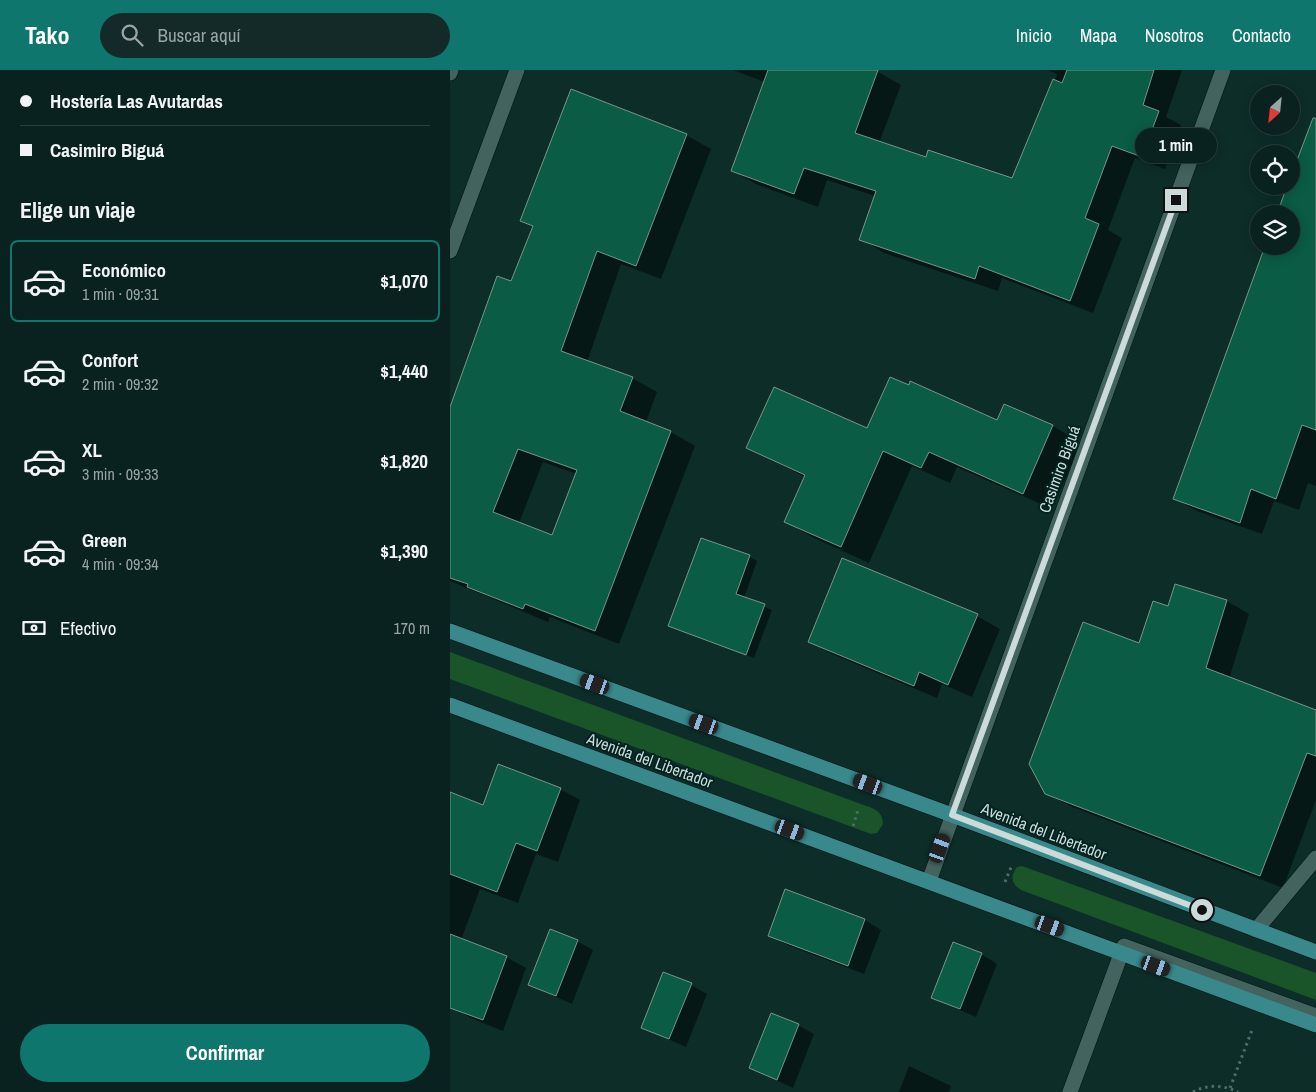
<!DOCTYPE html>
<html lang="es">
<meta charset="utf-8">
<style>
:root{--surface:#0a221f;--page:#132a28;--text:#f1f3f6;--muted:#99a4a4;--line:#2a3f3d;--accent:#0f766e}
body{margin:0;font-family:"Archivo Narrow",sans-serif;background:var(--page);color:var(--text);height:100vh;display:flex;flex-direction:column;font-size:19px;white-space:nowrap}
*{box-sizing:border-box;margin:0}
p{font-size:16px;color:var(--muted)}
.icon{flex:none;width:28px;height:28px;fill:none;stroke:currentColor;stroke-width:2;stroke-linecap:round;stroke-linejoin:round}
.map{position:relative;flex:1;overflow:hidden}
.drawer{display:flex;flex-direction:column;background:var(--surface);width:450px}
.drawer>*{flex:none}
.top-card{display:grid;align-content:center;height:110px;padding:0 20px;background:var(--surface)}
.needle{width:32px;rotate:207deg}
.controls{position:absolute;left:800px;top:15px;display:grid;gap:10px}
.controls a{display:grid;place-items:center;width:50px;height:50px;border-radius:50%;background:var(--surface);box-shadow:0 2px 12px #0003,0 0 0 1px var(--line);font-size:25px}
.end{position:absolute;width:22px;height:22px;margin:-11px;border:6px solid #cadbd9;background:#111;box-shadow:0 0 0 2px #111}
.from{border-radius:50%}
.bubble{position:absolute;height:35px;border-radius:18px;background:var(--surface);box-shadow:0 2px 12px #0003,0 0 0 1px var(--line);font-size:16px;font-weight:700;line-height:35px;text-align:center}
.car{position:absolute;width:15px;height:30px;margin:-15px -8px;border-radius:6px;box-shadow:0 0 4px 1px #0007;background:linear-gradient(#222 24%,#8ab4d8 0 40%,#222 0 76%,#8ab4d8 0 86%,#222 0)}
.top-card b{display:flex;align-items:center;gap:18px;height:48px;font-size:19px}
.top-card b+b{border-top:1px solid var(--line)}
.top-card i{width:12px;height:12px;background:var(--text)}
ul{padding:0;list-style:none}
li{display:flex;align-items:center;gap:15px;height:82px;margin:0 10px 8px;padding:0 10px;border:2px solid transparent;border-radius:8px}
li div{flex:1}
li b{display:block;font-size:19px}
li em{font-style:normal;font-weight:700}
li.selected{border-color:var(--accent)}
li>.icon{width:45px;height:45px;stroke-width:1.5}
h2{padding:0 20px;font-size:22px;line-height:60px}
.pay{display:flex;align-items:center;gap:12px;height:55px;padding:0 20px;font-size:19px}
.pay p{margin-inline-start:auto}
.primary-button{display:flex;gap:10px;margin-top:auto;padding:10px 20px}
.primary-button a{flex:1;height:58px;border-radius:30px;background:var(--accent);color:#fff;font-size:20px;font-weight:700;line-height:58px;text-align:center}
header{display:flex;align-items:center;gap:30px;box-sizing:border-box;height:70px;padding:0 25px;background:var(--accent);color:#fff}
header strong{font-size:24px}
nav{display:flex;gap:28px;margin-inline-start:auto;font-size:18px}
.search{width:350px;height:45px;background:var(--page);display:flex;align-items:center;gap:12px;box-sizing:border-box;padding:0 18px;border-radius:28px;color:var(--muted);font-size:19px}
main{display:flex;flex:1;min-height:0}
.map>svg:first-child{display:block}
.green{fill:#1a5429}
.shadow{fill:#0007;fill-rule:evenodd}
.building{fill:#0a5c44;stroke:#789589;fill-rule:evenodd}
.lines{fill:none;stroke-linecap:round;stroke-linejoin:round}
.lane-casing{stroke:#001412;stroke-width:16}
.street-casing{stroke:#001412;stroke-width:16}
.secondary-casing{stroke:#001412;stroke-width:16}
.primary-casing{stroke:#001412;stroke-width:16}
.path{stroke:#516b68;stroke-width:3;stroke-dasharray:2.5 4;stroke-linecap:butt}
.lane{stroke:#43635f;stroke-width:15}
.street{stroke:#43635f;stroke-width:15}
.secondary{stroke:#43635f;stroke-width:15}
.primary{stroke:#39888c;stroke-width:15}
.route{stroke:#cadbd9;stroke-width:6}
.labels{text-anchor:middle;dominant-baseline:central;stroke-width:4;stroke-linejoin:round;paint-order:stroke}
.street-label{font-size:16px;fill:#cadbd9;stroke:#032320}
</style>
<header>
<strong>Tako</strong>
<div class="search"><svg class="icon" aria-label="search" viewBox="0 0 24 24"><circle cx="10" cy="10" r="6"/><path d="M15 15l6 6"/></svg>Buscar aquí</div>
<nav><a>Inicio</a><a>Mapa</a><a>Nosotros</a><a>Contacto</a></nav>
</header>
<main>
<section class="drawer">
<div class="top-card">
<b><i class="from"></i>Hostería Las Avutardas</b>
<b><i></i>Casimiro Biguá</b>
</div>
<h2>Elige un viaje</h2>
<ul>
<li class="selected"><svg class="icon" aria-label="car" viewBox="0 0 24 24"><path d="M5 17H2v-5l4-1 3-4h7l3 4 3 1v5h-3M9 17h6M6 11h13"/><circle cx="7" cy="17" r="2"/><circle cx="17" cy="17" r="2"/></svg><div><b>Económico</b><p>1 min · 09:31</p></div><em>$1,070</em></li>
<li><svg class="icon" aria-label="car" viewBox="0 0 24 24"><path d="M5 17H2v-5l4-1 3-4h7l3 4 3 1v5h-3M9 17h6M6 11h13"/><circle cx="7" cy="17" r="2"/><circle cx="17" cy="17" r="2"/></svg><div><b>Confort</b><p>2 min · 09:32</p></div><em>$1,440</em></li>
<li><svg class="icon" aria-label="car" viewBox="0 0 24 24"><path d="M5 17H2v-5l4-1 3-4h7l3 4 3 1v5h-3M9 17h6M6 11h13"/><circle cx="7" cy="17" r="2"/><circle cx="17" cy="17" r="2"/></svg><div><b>XL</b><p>3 min · 09:33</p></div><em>$1,820</em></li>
<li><svg class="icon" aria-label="car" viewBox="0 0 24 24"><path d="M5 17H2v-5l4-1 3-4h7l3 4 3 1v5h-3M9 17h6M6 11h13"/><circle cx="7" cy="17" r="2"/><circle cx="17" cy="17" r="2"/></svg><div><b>Green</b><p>4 min · 09:34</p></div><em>$1,390</em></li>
</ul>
<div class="pay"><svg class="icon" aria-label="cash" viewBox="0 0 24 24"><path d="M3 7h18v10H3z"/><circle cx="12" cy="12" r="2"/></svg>Efectivo<p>170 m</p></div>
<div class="primary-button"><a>Confirmar</a></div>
</section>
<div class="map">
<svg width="866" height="1022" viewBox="0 0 866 1022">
<rect width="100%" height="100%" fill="#0d2d29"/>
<!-- green -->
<g class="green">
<path d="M0,582L411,734C422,738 433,740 433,754L427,763L421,764L0,609Z"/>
<path d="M572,796L866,903V930L571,820C562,814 559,807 567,797Z"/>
</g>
<!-- shadow -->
<g class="shadow">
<path d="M283,0L428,2L451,15L429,73L476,88L563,110L607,4L597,0H732L716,47L731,55L715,99L685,88L658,160L672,168L643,243L552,208L548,221L434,183L411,169L425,126L377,110L368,137L306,114L283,101L315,12Z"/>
<path d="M866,47V416L858,413L849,440L824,431L812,464L747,441L724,428L816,176H841V104Z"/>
<path d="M236,65L261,79L211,209L171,194L137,292L182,308L207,322L196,352L221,362L245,376L169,574L100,547L98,552L0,511V341L62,213L83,157L72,150ZM93,392L127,404L103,466L69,453Z"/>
<path d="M555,335L603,356L631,373L602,439L507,397L500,413L462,396L419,493L364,468L336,452L355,407L298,378L418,360L547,351Z"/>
<path d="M299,487L307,491L294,528L322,540L304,588L220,556Z"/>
<path d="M726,515L777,531L799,544L779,609L866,642V730L833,818L620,736L596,723L690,575L719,538Z"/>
<path d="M527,546L550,559L522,627L492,614L487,628L382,584L359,571Z"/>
<path d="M110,719L130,730L108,792L86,784L68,833L30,819L11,870L56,887L76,898L53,961L23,949L3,938L0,918V724L34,737Z"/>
<path d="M336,820L415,850L431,860L414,904L335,874L319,865Z"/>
<path d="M127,871L143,880L122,934L79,915Z"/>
<path d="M531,884L547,894L526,947L483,928Z"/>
<path d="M241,915L257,924L236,977L193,958Z"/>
<path d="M348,955L364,964L343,1018L300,998Z"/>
<path d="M459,996L501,1016L499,1022H449Z"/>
</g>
<!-- building -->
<g class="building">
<path d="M318,0H428L405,63L476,87L478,80L562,108L603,9L612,13L617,0H704L693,35L709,41L692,87L662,76L635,148L649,154L620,231L529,196L525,209L409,170L426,121L354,98L344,124L281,101Z"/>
<path d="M121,19L237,64L186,196L147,181L111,281L183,307L170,341L221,361L145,561L75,534L73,539L17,517L18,514L0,508V337L47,206L61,211L83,156L70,151ZM68,379L127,400L102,465L43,442Z"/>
<path d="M863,48H866V360L852,355L826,429L801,419L790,453L723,429L815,176H841V144H827L837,116H841V106Z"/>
<path d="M440,307L459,315L460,311L547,350L554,334L603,355L573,424L479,382L471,398L433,381L391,477L334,452L355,405L296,378L324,317L417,358Z"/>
<path d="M251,468L300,485L286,524L315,534L296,585L218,556Z"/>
<path d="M392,488L528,544L498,615L469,602L464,616L358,572Z"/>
<path d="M725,514L777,530L756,598L866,640V686L857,683L810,806L595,724L579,694L633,552L689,573L703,531L718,536Z"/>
<path d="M48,694L111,718L87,781L66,773L47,822L0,804V722L33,735Z"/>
<path d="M335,819L415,849L398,896L318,866Z"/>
<path d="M100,859L128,870L106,926L78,915Z"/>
<path d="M0,864L57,886L33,950L0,938Z"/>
<path d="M503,872L532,883L510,939L481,928Z"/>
<path d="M213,902L242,913L219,969L191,958Z"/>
<path d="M321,943L349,954L327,1010L299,998Z"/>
</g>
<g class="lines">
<defs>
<path id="lane" d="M806,860L866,788"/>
<g id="street">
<path d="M479,811L773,0"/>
<path d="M620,1022L674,876L866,946"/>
</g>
<g id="secondary">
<path d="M0,3L1,0"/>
<path d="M0,181L67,0"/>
</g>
<g id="primary">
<path d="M0,561L502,745L866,882"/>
<path d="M0,635L866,955"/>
</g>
</defs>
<!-- lane casing -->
<use href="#lane" class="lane-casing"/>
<!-- street casing -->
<use href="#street" class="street-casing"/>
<!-- secondary casing -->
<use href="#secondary" class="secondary-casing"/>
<!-- primary casing -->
<use href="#primary" class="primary-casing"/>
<!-- path -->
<g class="path">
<path d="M403,756L408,740"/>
<path d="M555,812L562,795"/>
<path d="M780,1018L802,960"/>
<path d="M743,1022C757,1014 774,1015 788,1022"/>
</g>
<!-- lane -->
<use href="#lane" class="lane"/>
<!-- street -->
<use href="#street" class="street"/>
<!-- secondary -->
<use href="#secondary" class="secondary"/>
<!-- primary -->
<use href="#primary" class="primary"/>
</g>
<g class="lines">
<!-- route -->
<path class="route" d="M726,130L502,745L752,840"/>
</g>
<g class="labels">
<!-- street labels -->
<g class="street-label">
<text transform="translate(609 399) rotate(-70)">Casimiro Biguá</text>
<text transform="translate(200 690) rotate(20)">Avenida del Libertador</text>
<text transform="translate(594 761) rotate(21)">Avenida del Libertador</text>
</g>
</g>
</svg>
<div class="controls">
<a><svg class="needle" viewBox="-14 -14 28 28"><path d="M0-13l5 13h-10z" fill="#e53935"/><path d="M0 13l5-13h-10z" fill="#99a4a4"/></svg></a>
<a><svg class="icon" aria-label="locate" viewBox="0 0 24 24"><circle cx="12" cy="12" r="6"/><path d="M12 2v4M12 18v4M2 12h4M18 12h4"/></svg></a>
<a><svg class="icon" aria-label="layers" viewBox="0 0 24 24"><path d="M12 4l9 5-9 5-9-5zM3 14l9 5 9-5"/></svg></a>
</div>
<i class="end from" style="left:752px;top:840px"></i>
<i class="end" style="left:726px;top:130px"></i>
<div class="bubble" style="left:685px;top:58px;width:82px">1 min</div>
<i class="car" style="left:145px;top:614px;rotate:290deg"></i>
<i class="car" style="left:254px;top:654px;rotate:290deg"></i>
<i class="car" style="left:418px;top:714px;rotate:290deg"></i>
<i class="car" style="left:340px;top:760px;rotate:110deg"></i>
<i class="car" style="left:490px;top:778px;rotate:20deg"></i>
<i class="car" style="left:600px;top:856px;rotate:110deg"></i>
<i class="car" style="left:706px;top:896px;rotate:110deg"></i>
</div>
</main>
